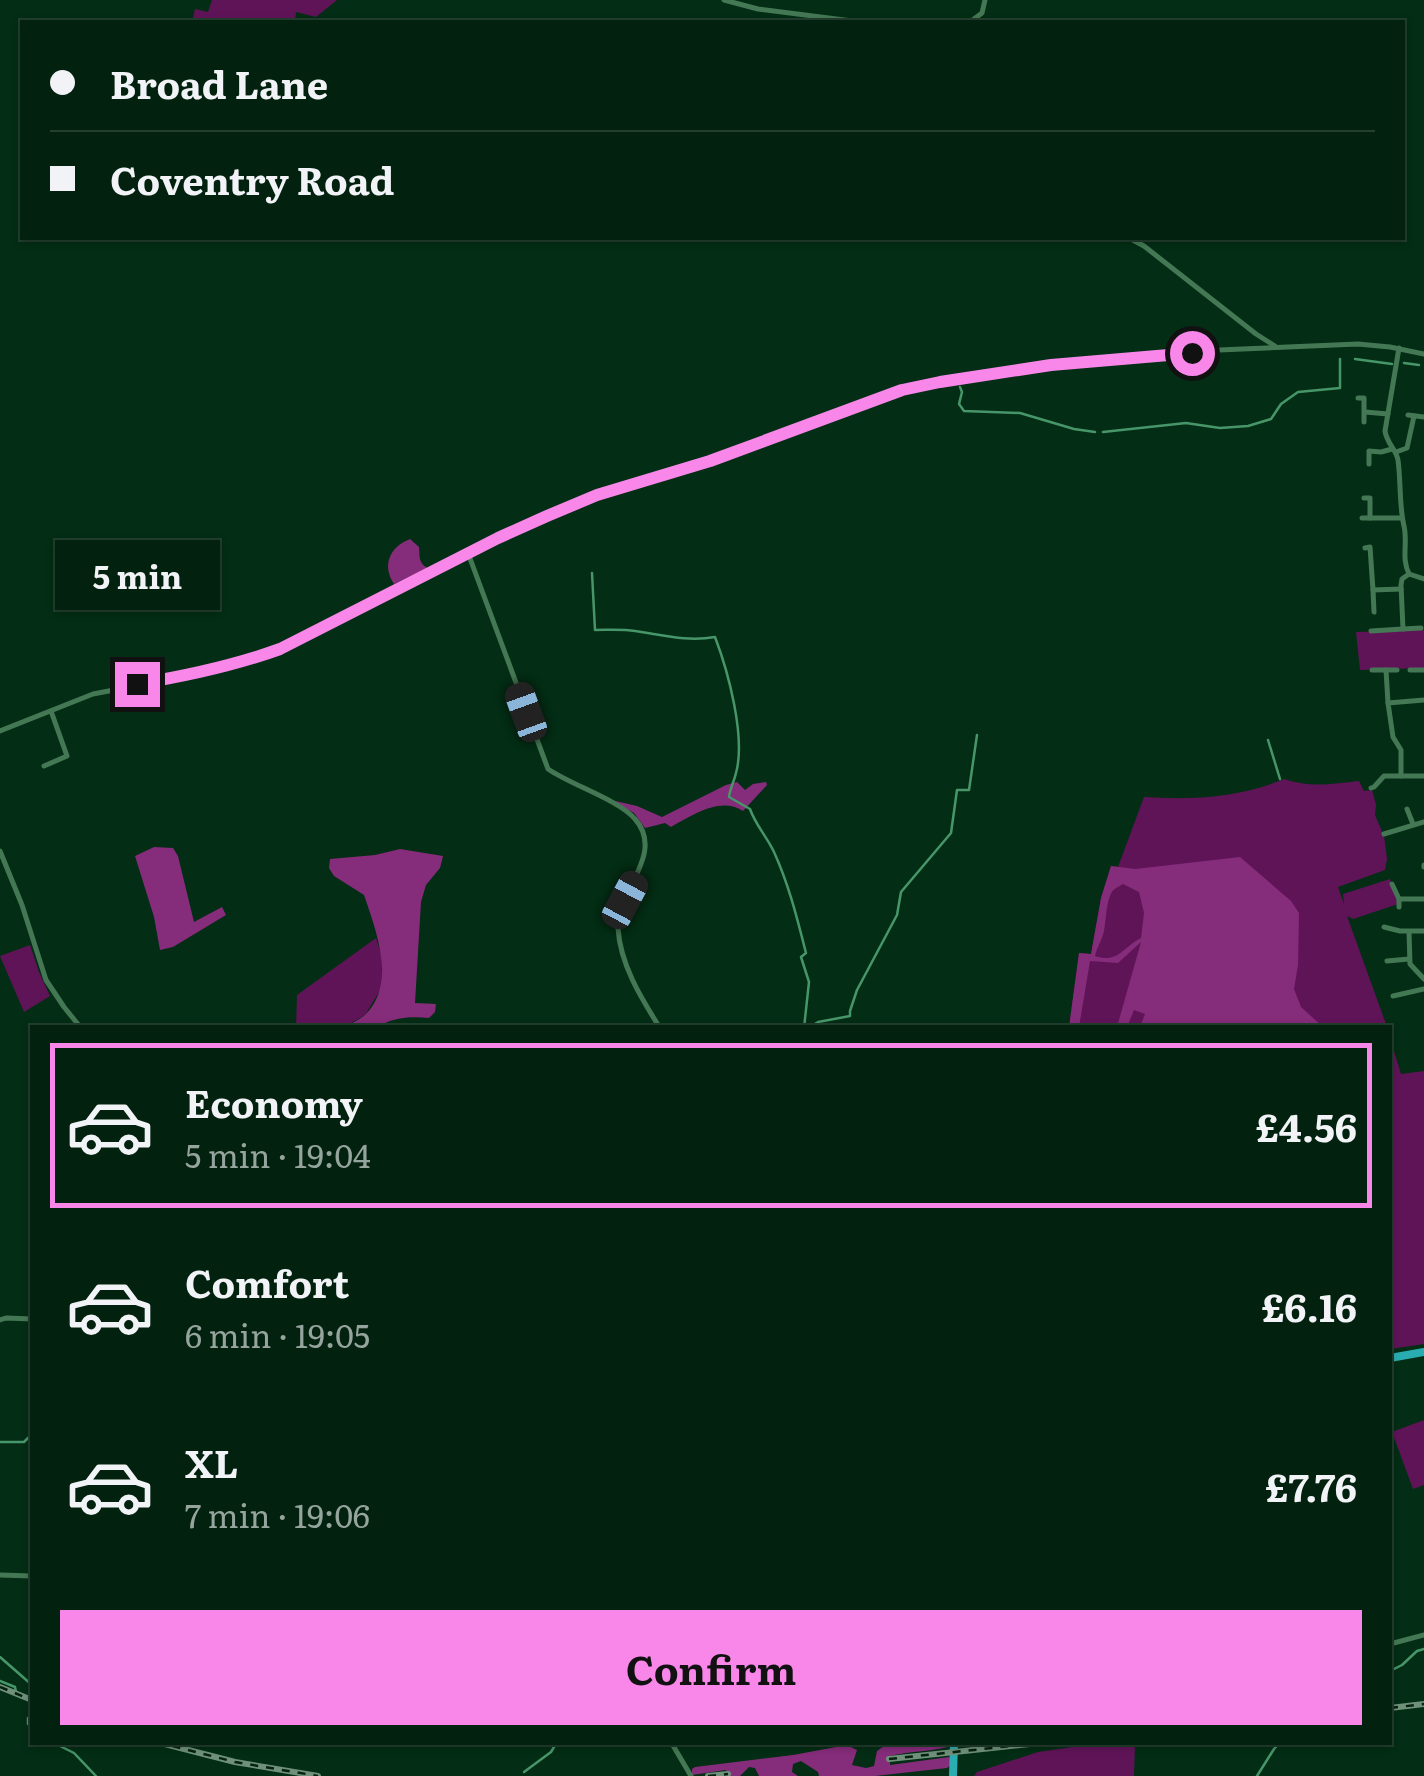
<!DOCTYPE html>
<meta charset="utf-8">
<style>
:root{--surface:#02220f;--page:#0c2a18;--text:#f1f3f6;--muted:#96a49e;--line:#233f2f;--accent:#f987e9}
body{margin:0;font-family:Literata,serif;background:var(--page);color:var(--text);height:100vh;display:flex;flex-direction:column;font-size:38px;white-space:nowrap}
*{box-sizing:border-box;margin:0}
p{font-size:32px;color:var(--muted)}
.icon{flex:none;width:55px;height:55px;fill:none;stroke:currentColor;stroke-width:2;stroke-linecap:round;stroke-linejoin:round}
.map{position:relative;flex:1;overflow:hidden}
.drawer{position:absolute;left:30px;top:1025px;width:1362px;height:720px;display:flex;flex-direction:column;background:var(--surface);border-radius:0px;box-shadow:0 2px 8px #0004,0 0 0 2px var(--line)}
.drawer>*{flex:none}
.banner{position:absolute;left:20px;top:20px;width:1385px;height:220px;border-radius:0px;box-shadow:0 2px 8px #0004,0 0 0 2px var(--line);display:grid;align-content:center;height:220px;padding:0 30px;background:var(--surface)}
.end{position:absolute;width:45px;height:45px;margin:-22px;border:12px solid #f987e9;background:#111;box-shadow:0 0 0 5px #111}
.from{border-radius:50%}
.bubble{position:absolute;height:70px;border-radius:0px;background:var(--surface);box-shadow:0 2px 8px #0004,0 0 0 2px var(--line);font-size:32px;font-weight:700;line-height:70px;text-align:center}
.car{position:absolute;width:30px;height:60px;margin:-30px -15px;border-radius:12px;box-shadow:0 0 8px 2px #0007;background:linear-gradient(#222 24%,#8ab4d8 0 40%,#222 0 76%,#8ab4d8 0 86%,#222 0)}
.banner b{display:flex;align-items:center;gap:35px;height:95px;font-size:38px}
.banner b+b{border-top:2px solid var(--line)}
.banner i{width:25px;height:25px;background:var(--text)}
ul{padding:18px 0 0;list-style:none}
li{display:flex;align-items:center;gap:30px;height:165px;margin:0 20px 15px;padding:0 10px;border:5px solid transparent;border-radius:0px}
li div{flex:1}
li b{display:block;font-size:38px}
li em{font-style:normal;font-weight:700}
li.on{border-color:var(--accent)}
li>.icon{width:90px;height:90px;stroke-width:1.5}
.primary-button{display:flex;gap:20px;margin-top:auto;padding:20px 30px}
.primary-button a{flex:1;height:115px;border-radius:0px;background:var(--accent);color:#111;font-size:40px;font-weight:700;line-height:115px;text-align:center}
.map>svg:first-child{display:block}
.green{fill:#601458}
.forest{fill:#852c7a;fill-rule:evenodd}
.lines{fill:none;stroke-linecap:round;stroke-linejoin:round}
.stream{stroke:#479669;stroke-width:2.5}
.minor{stroke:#447854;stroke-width:5}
.major{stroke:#2aadb0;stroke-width:8}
.rail-casing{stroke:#6f917a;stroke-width:6}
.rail{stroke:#05210f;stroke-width:2.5;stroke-dasharray:8;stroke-linecap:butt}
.route{stroke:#f987e9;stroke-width:12}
</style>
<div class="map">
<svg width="1424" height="1776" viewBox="0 0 1424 1776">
<rect width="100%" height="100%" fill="#032d14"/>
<!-- green -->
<g class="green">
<path d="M212,0H337L316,17L296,12L295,22H192L195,9L208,12Z"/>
<path d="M1424,630V668L1360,670L1356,632Z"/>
<path d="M1284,779C1309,788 1333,784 1359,781L1364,791L1372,790L1376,805L1375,815L1384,836L1387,859L1385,870L1338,887L1344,904L1343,894L1390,879L1398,904L1353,919L1347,916L1387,1027L1069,1028L1079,953L1091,954L1101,898L1111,866L1118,867L1144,797C1192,800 1239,798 1284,779Z"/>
<path d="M376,938L381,954L382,987L365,1015L344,1027L296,1028L297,995Z"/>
<path d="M30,945L39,972L50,996L24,1012L0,956Z"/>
<path d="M1390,1038L1401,1074L1424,1071V1344L1390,1349Z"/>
<path d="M1424,1420V1485L1413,1489L1392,1432Z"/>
<path d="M1107,1742L1135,1743L1134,1776H974L977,1772L1038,1752Z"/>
</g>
<!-- forest -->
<g class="forest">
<path d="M410,539L419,547C420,557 418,562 427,568L394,584C382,566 389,547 410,539Z"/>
<path d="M737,782L745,790L753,784L766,782L767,785L743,811C720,796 692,816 671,827L665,823L645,828L634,813L611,800L637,806L662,817L726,785Z"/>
<path d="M154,847L173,848L178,856L194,922L222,907L226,915L173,947L160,950L154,917L135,856Z"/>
<path d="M400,849L443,856L440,868L426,885L421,902L415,1003L436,1004L435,1012L429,1018C412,1016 392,1017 378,1027H344C350,1024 359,1020 365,1015C397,984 376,930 364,895L334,876L329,868L330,859L375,855Z"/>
<path d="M1240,857L1291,901L1299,913L1298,965L1294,989L1301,1007L1323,1027H1140L1145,1014L1134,1010L1127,1027H1117L1141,942L1118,963L1090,961L1079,1027H1069L1079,953L1091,954L1101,898L1111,866L1135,869ZM1123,884L1139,892L1144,913L1141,938C1123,947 1118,964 1095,956C1097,947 1102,940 1104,931C1106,920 1106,906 1110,896C1113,888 1117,888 1123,884Z"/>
<path d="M915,1743H950L948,1747C929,1752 909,1751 890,1756V1765L949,1757L951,1759V1765L947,1768L875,1776H819L818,1772L801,1761L793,1764L792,1772L798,1776H759L755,1768L749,1767L740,1776H728L726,1770L692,1775V1769L695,1767L793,1755L847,1745L857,1750L852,1765L866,1768L874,1766L877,1751L884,1746Z"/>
</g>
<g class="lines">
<!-- stream -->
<g class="stream">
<path d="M1355,359L1392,364"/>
<path d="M1404,363L1419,365"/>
<path d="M960,387L962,392L959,404L964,411L1020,413L1074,429L1095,432"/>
<path d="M1103,432L1186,423L1220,428L1248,426L1271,419L1281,404L1298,392L1340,388V359"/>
<path d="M592,573L595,630C609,630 622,629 635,631C663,635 687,642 715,637C728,671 746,737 736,773C734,782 730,788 729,797L750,809C755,824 767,837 774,852C789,885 797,918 806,953L801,957L809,982L804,1028"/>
<path d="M1268,740L1280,779"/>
<path d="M809,1028L818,1022L850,1016V1011L857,990L897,915L901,892L951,833L957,790H969L977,735"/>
<path d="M0,1442H24L32,1434"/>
<path d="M0,1657L32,1685"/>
<path d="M1390,1671L1402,1665L1417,1651L1424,1649"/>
<path d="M0,1681L15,1687L16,1692"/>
<path d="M28,1718V1724L32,1727"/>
<path d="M52,1742L74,1753L96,1776"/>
<path d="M524,1772L551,1752L557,1742"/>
<path d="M1257,1776L1274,1749L1280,1742"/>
</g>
<!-- minor -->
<g class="minor">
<path d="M724,0L758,9L860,22"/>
<path d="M970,22L982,13L985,0"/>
<path d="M1129,238L1144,246L1256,334L1275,346"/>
<path d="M1399,348L1385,431C1387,444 1396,449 1398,460C1401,482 1399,505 1404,526C1408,543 1401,558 1409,574L1424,579"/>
<path d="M1358,398H1364V422"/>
<path d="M1365,412L1388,414"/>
<path d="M1408,415L1424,417"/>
<path d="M1396,452L1407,448L1414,416"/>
<path d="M1369,464V451L1381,452L1392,449"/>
<path d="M1364,498H1370V518"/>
<path d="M1362,518H1401"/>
<path d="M1365,548L1370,547L1373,590L1401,589"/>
<path d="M468,553L548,769C571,785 619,800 635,819C666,854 616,892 618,928C620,964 641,998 660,1028"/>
<path d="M1373,590L1374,612"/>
<path d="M1403,629L1421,628"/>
<path d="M1371,631L1403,629L1401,585L1402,579L1409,574"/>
<path d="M1372,670H1386L1388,703"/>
<path d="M1386,670H1397"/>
<path d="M1410,670H1424"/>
<path d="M0,731L93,694L187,676L251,660L280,649L498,538L547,516L597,495L710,461L902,390L940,382L1051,365L1219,350L1358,344L1390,347L1424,354"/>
<path d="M44,766L67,756L51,711"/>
<path d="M1401,776V750L1393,737L1388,703L1424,700"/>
<path d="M1371,788L1374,787L1384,776H1424"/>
<path d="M1407,809L1413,824"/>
<path d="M1384,834L1424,822"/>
<path d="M0,851L22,905L46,980L64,1007L81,1028"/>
<path d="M1424,865V867"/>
<path d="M1392,884L1399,899"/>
<path d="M1399,907V899H1424"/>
<path d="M1384,927L1400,931H1424"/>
<path d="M1409,932L1410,964L1424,979"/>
<path d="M1387,961L1409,959"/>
<path d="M1393,996L1424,989"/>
<path d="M0,1320L6,1318L32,1319"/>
<path d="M0,1575L32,1576"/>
<path d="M1390,1644L1424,1635"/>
<path d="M671,1742L691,1776"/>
</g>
<!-- major -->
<g class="major">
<path d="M1390,1358L1424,1352"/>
<path d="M953,1776L954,1742"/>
</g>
<defs>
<g id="rail">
<path d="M0,1687L32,1700"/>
<path d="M1390,1708L1424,1704"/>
<path d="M157,1742L235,1762L318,1776"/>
<path d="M889,1759L1048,1742"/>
<path d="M708,1776L728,1774"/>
</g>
</defs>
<!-- rail casing -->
<use href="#rail" class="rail-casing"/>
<!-- rail -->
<use href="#rail" class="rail"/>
</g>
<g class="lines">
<!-- route -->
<path class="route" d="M137,684C186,676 233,666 280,649L498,538L547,516L597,495L710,461L902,390L940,382L1051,365L1192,353"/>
</g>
</svg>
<i class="end from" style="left:1192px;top:353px"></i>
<i class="end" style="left:137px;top:684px"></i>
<div class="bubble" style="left:55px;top:540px;width:165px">5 min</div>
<i class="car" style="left:526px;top:712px;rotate:340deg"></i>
<i class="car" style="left:625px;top:900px;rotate:28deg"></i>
<div class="banner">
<b><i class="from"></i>Broad Lane</b>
<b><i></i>Coventry Road</b>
</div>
<section class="drawer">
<ul>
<li class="on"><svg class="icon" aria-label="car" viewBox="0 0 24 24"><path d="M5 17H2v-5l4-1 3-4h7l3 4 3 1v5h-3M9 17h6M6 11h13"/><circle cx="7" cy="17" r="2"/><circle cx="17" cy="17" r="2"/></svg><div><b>Economy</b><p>5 min · 19:04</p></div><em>£4.56</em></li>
<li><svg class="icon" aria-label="car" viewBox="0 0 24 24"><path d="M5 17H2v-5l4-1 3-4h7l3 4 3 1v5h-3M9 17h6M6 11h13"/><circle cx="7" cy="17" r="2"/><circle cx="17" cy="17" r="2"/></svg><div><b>Comfort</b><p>6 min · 19:05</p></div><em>£6.16</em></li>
<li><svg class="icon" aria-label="car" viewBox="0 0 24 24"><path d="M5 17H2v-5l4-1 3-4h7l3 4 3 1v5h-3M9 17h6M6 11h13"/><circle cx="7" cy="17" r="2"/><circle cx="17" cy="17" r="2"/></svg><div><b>XL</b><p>7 min · 19:06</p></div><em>£7.76</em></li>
</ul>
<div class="primary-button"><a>Confirm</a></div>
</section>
</div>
